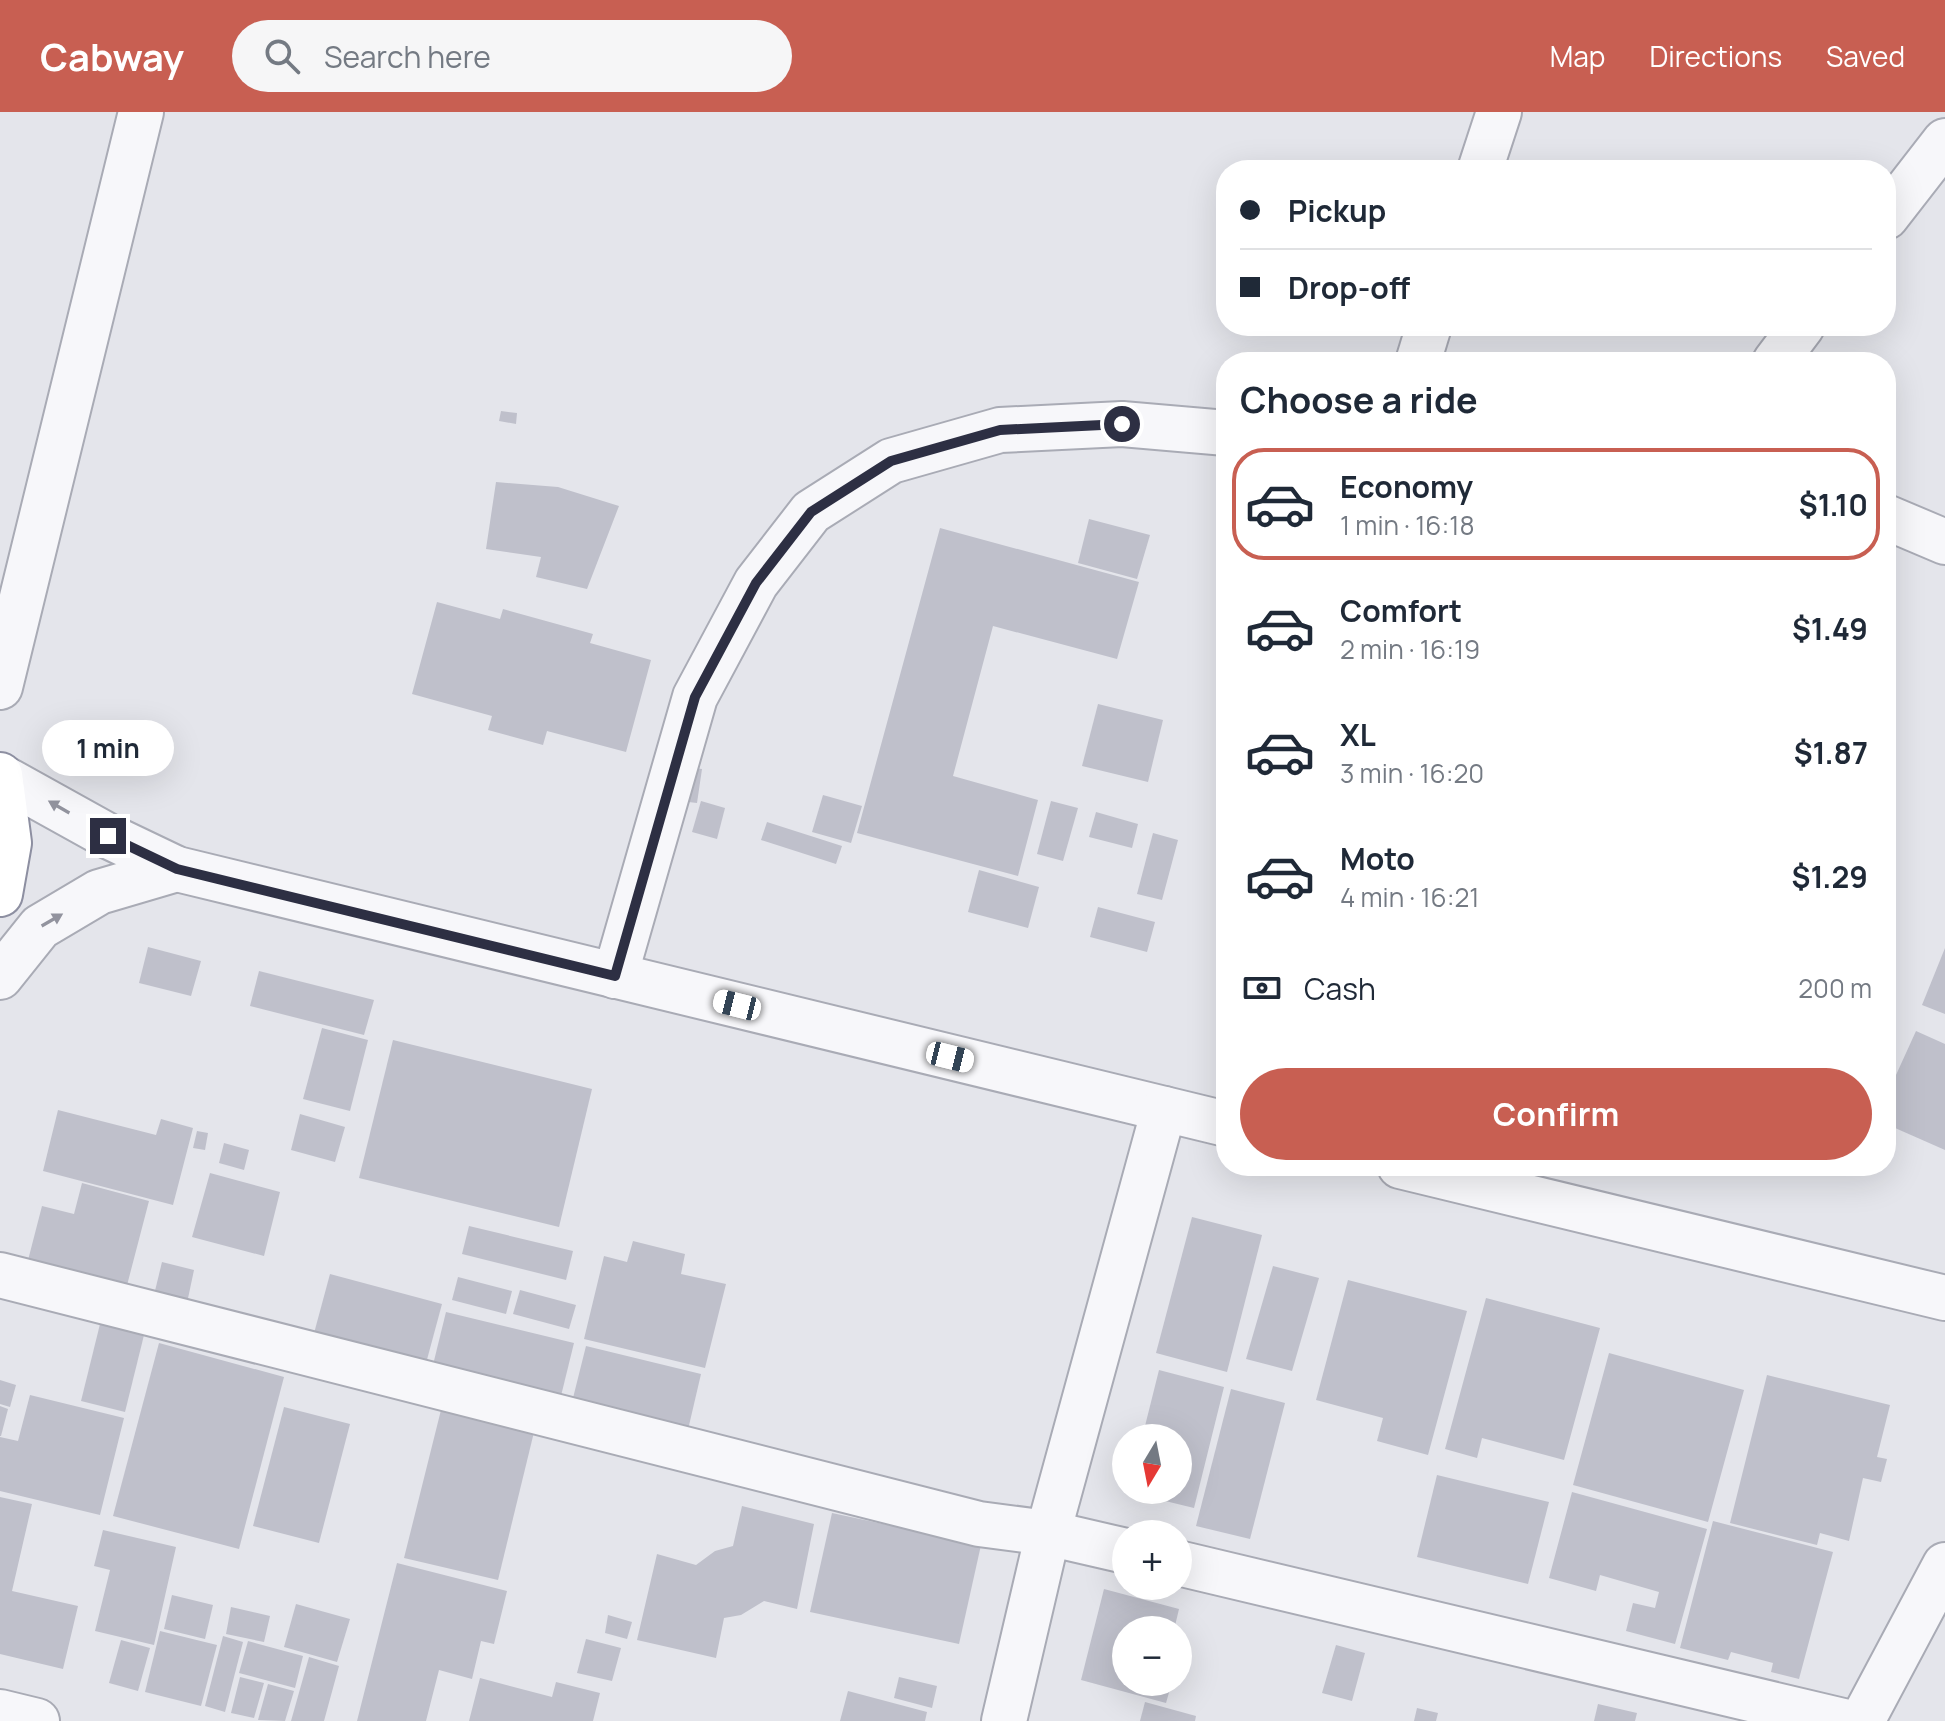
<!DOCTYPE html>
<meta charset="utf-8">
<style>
:root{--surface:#fff;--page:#f6f6f7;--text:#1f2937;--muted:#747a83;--line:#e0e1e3;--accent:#c85f52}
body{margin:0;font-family:Manrope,sans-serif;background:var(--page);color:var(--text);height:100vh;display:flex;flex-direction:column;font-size:30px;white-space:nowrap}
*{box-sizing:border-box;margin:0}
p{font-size:26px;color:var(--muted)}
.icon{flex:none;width:44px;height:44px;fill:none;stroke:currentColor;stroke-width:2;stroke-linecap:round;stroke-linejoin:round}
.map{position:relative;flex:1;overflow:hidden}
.panel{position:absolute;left:1216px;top:240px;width:680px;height:824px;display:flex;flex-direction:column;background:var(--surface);border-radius:32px;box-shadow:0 8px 32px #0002}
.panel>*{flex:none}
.banner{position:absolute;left:1216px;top:48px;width:680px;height:176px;border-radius:32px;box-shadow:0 8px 32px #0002;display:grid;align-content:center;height:176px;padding:0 24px;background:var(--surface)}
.needle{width:52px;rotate:190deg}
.tools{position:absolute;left:1112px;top:1312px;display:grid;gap:16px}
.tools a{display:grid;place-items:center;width:80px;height:80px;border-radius:50%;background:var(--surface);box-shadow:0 8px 32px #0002;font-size:40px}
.end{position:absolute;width:36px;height:36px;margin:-18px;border:10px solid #2d2f43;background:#fff;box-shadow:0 0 0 4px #fff}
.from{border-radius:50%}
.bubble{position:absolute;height:56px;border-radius:28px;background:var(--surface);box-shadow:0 8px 32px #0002;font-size:26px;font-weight:700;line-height:56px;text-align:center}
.car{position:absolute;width:24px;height:48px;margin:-24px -12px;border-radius:10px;box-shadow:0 0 6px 2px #0007;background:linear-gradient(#fff 24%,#345 0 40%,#fff 0 76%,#345 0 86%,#fff 0)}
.banner b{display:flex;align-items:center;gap:28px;height:76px;font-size:30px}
.banner b+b{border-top:2px solid var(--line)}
.banner i{width:20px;height:20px;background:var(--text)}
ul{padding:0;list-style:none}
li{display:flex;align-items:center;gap:24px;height:112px;margin:0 16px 12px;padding:0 8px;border:4px solid transparent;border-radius:32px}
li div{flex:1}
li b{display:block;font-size:30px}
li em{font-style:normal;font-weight:700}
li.current{border-color:var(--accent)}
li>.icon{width:72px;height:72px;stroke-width:1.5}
h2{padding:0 24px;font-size:36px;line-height:96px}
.pay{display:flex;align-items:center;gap:20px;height:88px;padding:0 24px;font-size:30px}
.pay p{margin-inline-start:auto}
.cta{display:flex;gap:16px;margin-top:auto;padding:16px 24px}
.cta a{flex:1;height:92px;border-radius:48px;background:var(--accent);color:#fff;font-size:32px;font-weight:700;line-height:92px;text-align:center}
header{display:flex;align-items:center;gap:48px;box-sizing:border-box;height:112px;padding:0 40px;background:var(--accent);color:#fff}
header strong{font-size:38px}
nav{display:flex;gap:44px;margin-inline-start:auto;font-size:28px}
.search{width:560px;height:72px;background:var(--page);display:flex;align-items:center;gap:20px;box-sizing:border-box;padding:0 28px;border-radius:44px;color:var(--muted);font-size:30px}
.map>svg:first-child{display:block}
.building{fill:#bfc0cb}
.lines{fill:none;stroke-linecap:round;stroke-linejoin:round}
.minor-casing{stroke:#a9abb5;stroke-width:48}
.highway-casing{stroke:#8d8fa1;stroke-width:48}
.minor{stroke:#f7f7fa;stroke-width:44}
.highway{stroke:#fff;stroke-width:44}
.oneway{fill:#92939e}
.route{stroke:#2d2f43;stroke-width:10}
</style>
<header>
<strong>Cabway</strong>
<div class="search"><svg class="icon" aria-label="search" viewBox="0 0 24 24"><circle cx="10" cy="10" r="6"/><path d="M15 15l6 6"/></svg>Search here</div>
<nav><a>Map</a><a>Directions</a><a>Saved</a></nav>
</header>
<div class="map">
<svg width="1945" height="1609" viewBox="0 0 1945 1609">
<rect width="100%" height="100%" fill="#e4e5eb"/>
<!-- building -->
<g class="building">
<path d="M501,299L517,301L516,312L499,309Z"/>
<path d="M496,370L558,375L619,394L587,477L536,465L541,445L486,437Z"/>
<path d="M1089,407L1150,423L1137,467L1078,451Z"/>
<path d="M940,416L1139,470L1117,547L993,514L953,664L1038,688L1018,764L857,721Z"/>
<path d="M437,490L500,507L503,497L593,522L590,531L651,548L626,640L547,619L543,633L488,618L492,604L412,582Z"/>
<path d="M1098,592L1163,608L1148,670L1082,654Z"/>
<path d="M684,655L702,657L697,691L680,689Z"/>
<path d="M823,683L862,694L851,731L812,720Z"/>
<path d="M701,689L725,696L717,727L692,720Z"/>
<path d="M1051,689L1078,696L1063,749L1037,742Z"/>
<path d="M1096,700L1138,712L1132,736L1089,725Z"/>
<path d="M767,710L842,734L836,752L761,728Z"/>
<path d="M1153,721L1178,728L1162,788L1137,782Z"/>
<path d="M979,758L1039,775L1028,816L968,800Z"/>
<path d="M1098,795L1155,810L1147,840L1090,825Z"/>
<path d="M148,835L201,849L191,884L139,871Z"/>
<path d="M1945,836V902L1922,893Z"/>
<path d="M259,859L374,888L364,923L250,894Z"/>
<path d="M322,916L368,928L350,999L303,987Z"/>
<path d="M1916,919L1945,932V1038L1886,1012V985Z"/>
<path d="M393,928L592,977L559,1115L359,1066Z"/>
<path d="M58,998L156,1023L161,1007L193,1016L173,1093L43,1059Z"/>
<path d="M300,1002L345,1015L335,1050L291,1038Z"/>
<path d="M197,1019L208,1021L205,1038L193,1036Z"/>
<path d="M224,1031L249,1038L244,1058L219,1051Z"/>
<path d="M210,1061L280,1080L264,1144L192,1125Z"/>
<path d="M82,1071L149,1089L125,1181L26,1156L42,1094L74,1102Z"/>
<path d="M1192,1105L1262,1123L1227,1260L1156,1241Z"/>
<path d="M469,1114L573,1139L566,1168L462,1142Z"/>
<path d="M633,1129L685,1142L681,1162L726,1172L705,1256L584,1227L604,1144L627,1150Z"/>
<path d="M162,1150L194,1158L187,1191L154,1183Z"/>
<path d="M1273,1154L1319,1166L1292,1259L1246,1247Z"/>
<path d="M330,1162L442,1192L425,1255L313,1225Z"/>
<path d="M458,1165L512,1179L506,1202L452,1188Z"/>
<path d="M1348,1168L1467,1199L1428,1343L1377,1329L1383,1306L1316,1288Z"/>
<path d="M520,1178L576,1193L569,1217L513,1202Z"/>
<path d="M1486,1186L1600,1216L1564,1348L1482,1326L1477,1346L1445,1337Z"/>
<path d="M446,1200L574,1231L559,1292L431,1261Z"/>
<path d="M101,1208L145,1219L125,1300L81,1289Z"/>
<path d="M159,1231L284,1265L239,1437L113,1404Z"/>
<path d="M586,1234L701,1262L687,1322L571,1294Z"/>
<path d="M1609,1241L1744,1278L1708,1410L1573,1373Z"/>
<path d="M1159,1258L1224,1275L1194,1396L1124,1379L1178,1378V1326H1142Z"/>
<path d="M1767,1263L1890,1293L1877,1345L1887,1347L1881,1370L1863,1366L1849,1429L1820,1421L1817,1433L1730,1411Z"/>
<path d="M0,1268L16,1273L10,1295L0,1292Z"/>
<path d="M1231,1277L1285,1291L1250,1427L1196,1414Z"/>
<path d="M30,1283L124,1306L100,1403L0,1379V1325L18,1329Z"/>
<path d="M0,1294L8,1297L1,1324H0Z"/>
<path d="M442,1294L535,1316L498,1468L404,1446Z"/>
<path d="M284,1295L350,1312L319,1431L253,1414Z"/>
<path d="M1437,1363L1549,1390L1528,1472L1417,1445Z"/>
<path d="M1572,1380L1707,1417L1675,1532L1626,1519L1633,1491L1655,1496L1659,1480L1600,1463L1596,1479L1549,1466Z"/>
<path d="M0,1385L32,1392L12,1479L78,1494L63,1557L0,1542Z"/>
<path d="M742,1394L814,1412L797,1497L764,1489L741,1503L724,1506L716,1546L637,1528L657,1442L696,1453L715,1439L733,1434Z"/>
<path d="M832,1401L981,1433L959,1532L810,1500Z"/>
<path d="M1713,1409L1833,1440L1799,1567L1771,1560L1773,1551L1731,1540L1728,1548L1680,1536Z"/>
<path d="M103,1418L176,1435L154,1533L95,1519L110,1458L94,1454Z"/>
<path d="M397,1451L507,1479L494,1532L481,1529L472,1567L439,1558L426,1609H357Z"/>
<path d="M1104,1477L1179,1497L1174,1518H1126V1570H1172L1166,1591L1081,1568Z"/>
<path d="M172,1483L213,1493L205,1527L164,1517Z"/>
<path d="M296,1492L350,1507L337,1550L284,1535Z"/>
<path d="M231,1495L270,1504L264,1530L226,1522Z"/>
<path d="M608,1503L632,1510L627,1527L605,1521Z"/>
<path d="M160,1519L217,1533L201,1594L145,1580Z"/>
<path d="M223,1524L243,1530L225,1600L205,1594Z"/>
<path d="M586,1527L621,1536L612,1569L577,1561Z"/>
<path d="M121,1528L150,1536L138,1579L109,1571Z"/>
<path d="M248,1529L303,1544L295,1576L239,1561Z"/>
<path d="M1336,1533L1365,1541L1352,1589L1322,1581Z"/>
<path d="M309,1545L339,1554L324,1609H291Z"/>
<path d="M240,1565L264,1571L254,1606L231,1601Z"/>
<path d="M899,1565L937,1574L932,1596L894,1586Z"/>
<path d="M480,1566L552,1585L556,1570L600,1581L593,1609H469Z"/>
<path d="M268,1572L294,1579L285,1609L258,1608Z"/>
<path d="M848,1579L927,1600L925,1609H840Z"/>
<path d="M1145,1590L1196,1604L1195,1609H1140Z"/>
<path d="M1598,1592L1637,1601L1635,1609H1594Z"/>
<path d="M1417,1596L1438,1601L1436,1609H1414Z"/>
</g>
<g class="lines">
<defs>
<g id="minor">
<path d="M1480,58L1499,0"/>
<path d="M1886,105L1945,29"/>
<path d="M1418,250L1429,214"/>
<path d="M1775,250L1802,214"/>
<path d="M1886,405L1945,430"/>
<path d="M0,575L141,0"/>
<path d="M0,664L108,724L177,757L1226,1012"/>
<path d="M615,864L695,585L756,471L811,400L891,349L1000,318L1122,312L1226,321"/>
<path d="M0,865L40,815L99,780L177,757"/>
<path d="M1400,1054L1945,1186"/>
<path d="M0,1163L979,1412L1048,1421L1126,1439"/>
<path d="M1178,1451L1843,1609"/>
<path d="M0,1600L37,1609"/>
<path d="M1004,1609L1048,1421L1164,997"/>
<path d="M1862,1609L1945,1453"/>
</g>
<path id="highway" d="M0,663L9,731L0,782"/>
</defs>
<!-- minor casing -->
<use href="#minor" class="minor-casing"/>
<!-- highway casing -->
<use href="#highway" class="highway-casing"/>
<!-- minor -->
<use href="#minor" class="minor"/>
<!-- highway -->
<use href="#highway" class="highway"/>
</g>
<!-- one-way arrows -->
<defs><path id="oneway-solid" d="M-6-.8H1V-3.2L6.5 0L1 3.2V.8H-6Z" transform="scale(2)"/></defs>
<g class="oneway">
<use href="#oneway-solid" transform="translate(59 695) rotate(-150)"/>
<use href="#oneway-solid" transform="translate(52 808) rotate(-30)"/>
</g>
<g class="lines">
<!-- route -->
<path class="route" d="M108,724L177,757L615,864L695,585L756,471L811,400L891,349L1000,318L1122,312"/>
</g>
</svg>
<div class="tools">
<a><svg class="needle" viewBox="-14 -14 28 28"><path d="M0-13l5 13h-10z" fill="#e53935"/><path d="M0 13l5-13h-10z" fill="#747a83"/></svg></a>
<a>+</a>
<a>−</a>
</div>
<i class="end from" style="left:1122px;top:312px"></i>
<i class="end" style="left:108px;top:724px"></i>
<div class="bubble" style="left:42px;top:608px;width:132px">1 min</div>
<i class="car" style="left:737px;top:893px;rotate:284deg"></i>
<i class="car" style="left:950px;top:945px;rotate:104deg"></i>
<div class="banner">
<b><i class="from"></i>Pickup</b>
<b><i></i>Drop-off</b>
</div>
<section class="panel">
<h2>Choose a ride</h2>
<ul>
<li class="current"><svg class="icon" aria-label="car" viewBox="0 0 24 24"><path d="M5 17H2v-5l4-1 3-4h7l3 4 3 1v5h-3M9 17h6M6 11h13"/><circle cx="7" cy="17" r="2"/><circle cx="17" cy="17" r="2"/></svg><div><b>Economy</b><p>1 min · 16:18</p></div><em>$1.10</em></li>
<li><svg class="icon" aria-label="car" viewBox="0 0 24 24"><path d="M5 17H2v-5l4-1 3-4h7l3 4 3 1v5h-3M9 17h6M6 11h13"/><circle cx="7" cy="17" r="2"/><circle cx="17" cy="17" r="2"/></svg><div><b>Comfort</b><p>2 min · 16:19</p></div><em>$1.49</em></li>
<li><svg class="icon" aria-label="car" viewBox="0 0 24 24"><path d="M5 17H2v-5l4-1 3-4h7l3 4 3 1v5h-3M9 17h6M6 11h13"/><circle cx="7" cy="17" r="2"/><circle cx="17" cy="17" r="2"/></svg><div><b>XL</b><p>3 min · 16:20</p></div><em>$1.87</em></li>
<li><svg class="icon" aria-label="car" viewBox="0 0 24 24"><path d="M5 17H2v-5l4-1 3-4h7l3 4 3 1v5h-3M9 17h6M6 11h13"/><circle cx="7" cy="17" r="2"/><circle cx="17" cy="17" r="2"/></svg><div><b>Moto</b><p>4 min · 16:21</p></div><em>$1.29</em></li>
</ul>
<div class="pay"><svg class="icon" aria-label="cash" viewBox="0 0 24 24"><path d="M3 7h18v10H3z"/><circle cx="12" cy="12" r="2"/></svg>Cash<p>200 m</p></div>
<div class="cta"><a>Confirm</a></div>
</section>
</div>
